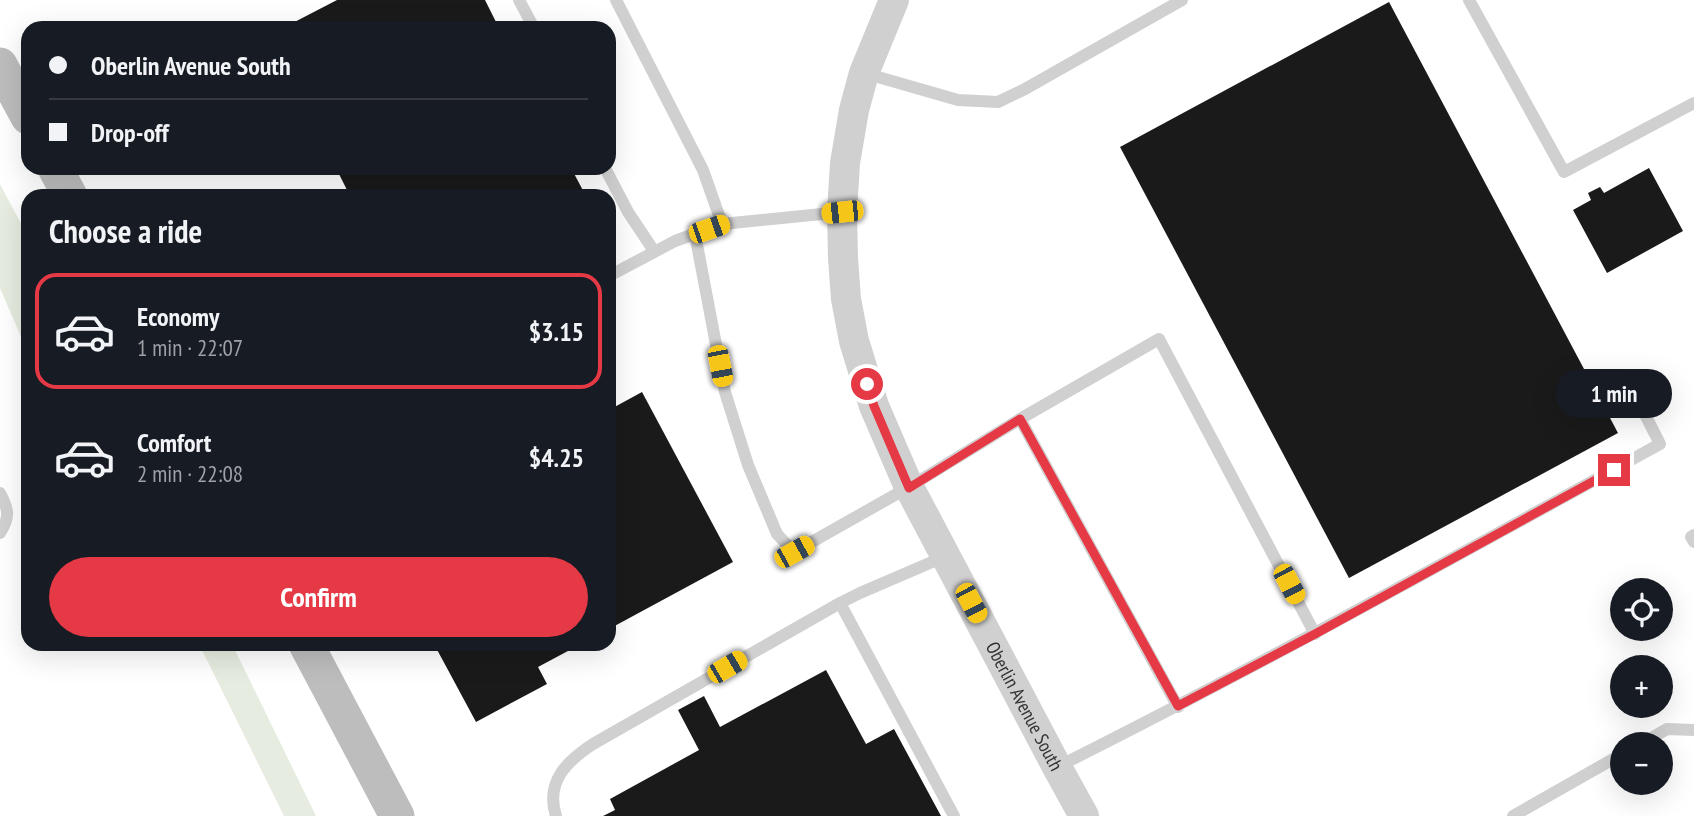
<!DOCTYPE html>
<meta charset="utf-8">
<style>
:root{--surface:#171b24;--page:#20242c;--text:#f1f3f6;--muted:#9ea1a6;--line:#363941;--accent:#e63946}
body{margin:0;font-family:"PT Sans Narrow",sans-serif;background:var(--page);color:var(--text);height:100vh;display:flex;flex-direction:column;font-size:26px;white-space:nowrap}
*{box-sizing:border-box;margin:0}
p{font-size:23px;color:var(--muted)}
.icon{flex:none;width:38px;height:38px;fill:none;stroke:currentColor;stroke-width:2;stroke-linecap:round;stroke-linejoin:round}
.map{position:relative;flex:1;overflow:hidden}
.drawer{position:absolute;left:21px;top:189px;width:595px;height:462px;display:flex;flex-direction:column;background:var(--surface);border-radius:21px;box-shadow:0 7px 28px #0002}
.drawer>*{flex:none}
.guide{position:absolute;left:21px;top:21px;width:595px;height:154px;border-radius:21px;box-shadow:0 7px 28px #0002;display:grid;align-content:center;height:154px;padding:0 28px;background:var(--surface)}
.controls{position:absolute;left:1610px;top:578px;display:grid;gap:14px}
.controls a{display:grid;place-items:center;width:63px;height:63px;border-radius:50%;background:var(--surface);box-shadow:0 7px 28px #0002;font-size:35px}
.end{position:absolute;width:32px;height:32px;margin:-16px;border:9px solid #e63946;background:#fff;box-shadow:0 0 0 4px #fff}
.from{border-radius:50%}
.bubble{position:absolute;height:49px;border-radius:24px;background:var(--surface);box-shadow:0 7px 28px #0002;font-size:23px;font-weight:600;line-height:49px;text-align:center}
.car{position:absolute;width:21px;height:42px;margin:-21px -10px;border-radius:9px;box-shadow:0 0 5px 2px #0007;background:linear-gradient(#f5c518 24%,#345 0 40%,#f5c518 0 76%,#345 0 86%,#f5c518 0)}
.guide b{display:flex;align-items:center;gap:24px;height:66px;font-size:26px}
.guide b+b{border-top:2px solid var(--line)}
.guide i{width:18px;height:18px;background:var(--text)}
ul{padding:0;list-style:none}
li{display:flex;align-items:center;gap:21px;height:116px;margin:0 14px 10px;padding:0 14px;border:4px solid transparent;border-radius:21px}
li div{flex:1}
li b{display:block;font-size:26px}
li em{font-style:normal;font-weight:600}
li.selected{border-color:var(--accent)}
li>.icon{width:63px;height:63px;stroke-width:1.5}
h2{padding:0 28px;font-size:32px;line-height:84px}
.primary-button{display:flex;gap:14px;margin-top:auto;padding:14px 28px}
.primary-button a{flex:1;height:80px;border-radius:42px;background:var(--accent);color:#fff;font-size:28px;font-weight:600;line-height:80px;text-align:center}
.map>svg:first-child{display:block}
.green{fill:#e6ecdf}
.building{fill:#1a1a1a}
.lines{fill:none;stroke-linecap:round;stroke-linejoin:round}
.service{stroke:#d0d0d0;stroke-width:12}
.tertiary{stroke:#d0d0d0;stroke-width:30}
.secondary{stroke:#bdbdbd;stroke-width:35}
.route{stroke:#e63946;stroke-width:9}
.labels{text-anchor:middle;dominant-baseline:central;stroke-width:7;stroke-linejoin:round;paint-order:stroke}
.street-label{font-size:19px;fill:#333;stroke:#fff}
</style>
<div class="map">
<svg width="1694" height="816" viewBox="0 0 1694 816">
<rect width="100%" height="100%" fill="#fff"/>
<!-- green -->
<g class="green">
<path d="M0,184L28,237V353L0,288Z"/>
<path d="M199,644H232L316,816H284Z"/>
</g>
<!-- building -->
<g class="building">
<path d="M337,0H485L499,28H283Z"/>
<path d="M1389,2L1618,433L1349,578L1120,147Z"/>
<path d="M336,168H571L586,196H350Z"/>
<path d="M1649,168L1683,231L1607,273L1573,210L1591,200L1588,193L1600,187L1604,193Z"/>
<path d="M642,392L733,562L609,629V410Z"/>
<path d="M434,644H581L538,667L547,684L476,722Z"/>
<path d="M826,670L866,744L894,729L941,816H603L615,810L610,799L699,750L678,710L704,696L720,727Z"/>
</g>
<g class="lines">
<!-- service -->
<g class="service">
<path d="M519,0L534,28"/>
<path d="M616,0L703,170L722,224"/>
<path d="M1469,0L1564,172L1694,103"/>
<path d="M864,73L958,100L998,102L1025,89L1182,0"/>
<path d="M605,168L628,212L654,251"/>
<path d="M695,234L725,392L748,465L777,534L794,552L909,487L1020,419L1159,339L1315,634"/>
<path d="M609,276L675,241L722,224L842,212"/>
<path d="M1020,419L1178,707"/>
<path d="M0,493C9,510 10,517 0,533"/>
<path d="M1694,535L1691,537L1694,542"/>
<path d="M840,603L954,816"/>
<path d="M1641,744L1667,729L1694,730"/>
<path d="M1057,767C1261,665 1460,554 1660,444L1628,381"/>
<path d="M556,816C545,782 567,761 593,744L840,603L860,593L946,556"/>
<path d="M1513,816L1622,754"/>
</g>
<!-- tertiary -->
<path class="tertiary" id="s1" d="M894,0L864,73L854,110L845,163L842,212L843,258L846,299L854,341L874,406L909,487L1057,767L1084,816"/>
<!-- secondary -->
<g class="secondary">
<path d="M0,65L28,117"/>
<path d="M55,168L70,196"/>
<path d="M306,644L397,816"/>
</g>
</g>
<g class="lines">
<!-- route -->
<path class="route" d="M867,384L874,406L909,488L1020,419L1178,706L1315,634L1614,470"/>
</g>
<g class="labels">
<!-- street labels -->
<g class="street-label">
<text stroke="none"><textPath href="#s1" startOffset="754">Oberlin Avenue South</textPath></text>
</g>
</g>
</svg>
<div class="controls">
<a><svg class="icon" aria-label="locate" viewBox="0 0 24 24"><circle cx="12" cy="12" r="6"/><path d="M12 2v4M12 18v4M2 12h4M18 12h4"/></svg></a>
<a>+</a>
<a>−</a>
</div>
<i class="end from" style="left:867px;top:384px"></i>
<i class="end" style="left:1614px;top:470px"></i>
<div class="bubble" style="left:1556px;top:369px;width:116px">1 min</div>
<i class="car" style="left:842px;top:212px;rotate:264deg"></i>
<i class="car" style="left:709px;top:229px;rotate:71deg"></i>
<i class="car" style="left:720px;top:366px;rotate:169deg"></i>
<i class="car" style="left:794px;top:552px;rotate:61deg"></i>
<i class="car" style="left:1289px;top:584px;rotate:152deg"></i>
<i class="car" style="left:971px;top:603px;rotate:152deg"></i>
<i class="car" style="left:727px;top:667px;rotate:60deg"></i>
<div class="guide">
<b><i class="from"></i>Oberlin Avenue South</b>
<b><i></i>Drop-off</b>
</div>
<section class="drawer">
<h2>Choose a ride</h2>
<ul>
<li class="selected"><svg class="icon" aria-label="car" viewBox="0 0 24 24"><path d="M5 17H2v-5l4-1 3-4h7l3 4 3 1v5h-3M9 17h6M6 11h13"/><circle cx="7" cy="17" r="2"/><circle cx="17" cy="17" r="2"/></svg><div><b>Economy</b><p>1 min · 22:07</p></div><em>$3.15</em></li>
<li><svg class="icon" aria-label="car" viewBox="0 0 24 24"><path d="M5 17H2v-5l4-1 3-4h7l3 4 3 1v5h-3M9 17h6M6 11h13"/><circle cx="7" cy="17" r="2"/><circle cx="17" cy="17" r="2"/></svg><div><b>Comfort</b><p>2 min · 22:08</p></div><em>$4.25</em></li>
</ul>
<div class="primary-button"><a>Confirm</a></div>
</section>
</div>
